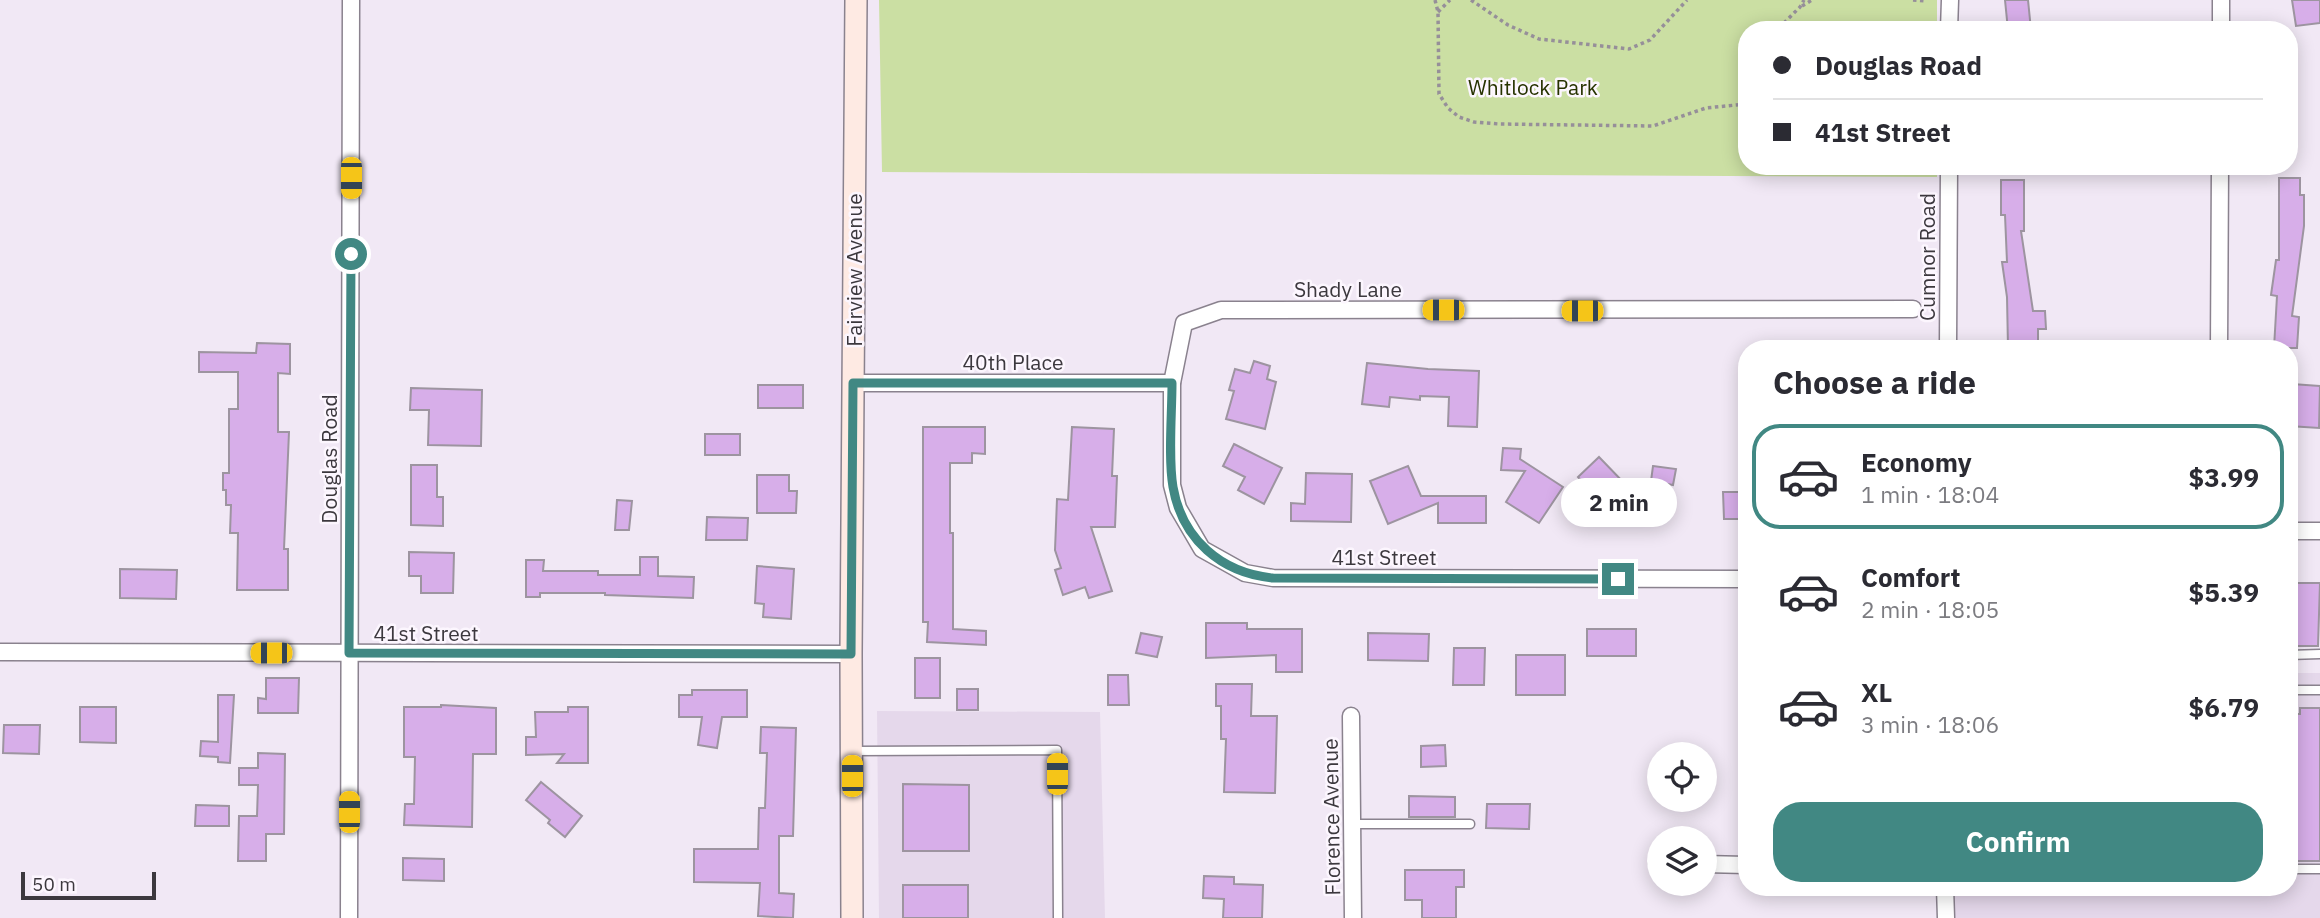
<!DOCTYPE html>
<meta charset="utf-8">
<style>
:root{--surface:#fff;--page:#f7f7f7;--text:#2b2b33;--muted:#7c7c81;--line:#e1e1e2;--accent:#418883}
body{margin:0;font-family:"IBM Plex Sans",sans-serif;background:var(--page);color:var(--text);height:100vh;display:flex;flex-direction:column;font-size:26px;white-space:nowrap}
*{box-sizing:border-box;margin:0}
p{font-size:23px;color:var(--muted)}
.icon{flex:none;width:38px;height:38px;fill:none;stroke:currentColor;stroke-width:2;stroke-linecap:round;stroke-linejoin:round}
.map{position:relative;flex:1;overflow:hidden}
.side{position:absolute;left:1738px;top:340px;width:560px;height:556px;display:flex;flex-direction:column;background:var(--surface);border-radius:28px;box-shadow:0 4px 18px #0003}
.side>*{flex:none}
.top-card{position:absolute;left:1738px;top:21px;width:560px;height:154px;border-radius:28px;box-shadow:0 4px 18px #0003;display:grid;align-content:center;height:154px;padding:0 35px;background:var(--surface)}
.buttons{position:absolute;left:1647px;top:742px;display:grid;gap:14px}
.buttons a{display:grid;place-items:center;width:70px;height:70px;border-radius:50%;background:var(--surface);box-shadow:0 4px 18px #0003;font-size:35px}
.scale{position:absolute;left:21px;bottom:18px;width:135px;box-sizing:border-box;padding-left:7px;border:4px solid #3c383e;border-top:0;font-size:19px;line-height:24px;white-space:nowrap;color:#3c383e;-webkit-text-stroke:5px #fcf6fe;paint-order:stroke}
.end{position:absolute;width:32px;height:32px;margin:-16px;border:9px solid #418883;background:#fff;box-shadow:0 0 0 4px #fff}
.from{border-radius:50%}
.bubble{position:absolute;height:49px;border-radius:24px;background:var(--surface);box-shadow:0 4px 18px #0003;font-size:23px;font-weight:700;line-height:49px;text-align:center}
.car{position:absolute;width:21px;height:42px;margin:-21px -10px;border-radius:9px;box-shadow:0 0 5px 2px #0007;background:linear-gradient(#f5c518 24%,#345 0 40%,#f5c518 0 76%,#345 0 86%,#f5c518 0)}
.top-card b{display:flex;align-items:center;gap:24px;height:66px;font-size:26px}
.top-card b+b{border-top:2px solid var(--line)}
.top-card i{width:18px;height:18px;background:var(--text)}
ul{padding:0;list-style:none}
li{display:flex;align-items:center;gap:21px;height:105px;margin:0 14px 10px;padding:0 21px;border:4px solid transparent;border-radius:28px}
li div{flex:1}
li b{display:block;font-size:26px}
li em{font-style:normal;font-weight:700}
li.on{border-color:var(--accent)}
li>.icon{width:63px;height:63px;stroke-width:1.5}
h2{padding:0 35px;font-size:32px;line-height:84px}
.cta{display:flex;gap:14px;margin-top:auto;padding:14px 35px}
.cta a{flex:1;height:80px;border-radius:28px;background:var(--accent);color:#fff;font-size:28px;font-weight:700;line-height:80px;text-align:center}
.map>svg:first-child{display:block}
.built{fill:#e5d8eb}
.green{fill:#cbdfa3}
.building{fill:#d7aee9;stroke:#9d94a0;stroke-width:2}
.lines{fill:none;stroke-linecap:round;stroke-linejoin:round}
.lane-casing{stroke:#8a828e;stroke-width:11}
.street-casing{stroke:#8a828e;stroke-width:19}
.secondary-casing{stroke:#8a828e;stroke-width:24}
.path{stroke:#968f99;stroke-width:3.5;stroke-dasharray:3.5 3.5;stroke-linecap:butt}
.lane{stroke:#fff;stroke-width:8}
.street{stroke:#fff;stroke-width:16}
.secondary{stroke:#feeae3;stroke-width:21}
.route{stroke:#418883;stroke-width:9}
.labels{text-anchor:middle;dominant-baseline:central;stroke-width:5;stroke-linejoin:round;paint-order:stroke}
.park-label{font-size:21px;fill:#273300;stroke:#fcf6fe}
.street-label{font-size:21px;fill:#3c383e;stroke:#fcf6fe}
</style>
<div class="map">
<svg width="2320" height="918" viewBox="0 0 2320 918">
<rect width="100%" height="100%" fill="#f1e8f5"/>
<!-- built -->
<g class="built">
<path d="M2289,673H2320V918H1946L1945,887H2289Z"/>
<path d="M877,711L1100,712L1105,918H879Z"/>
</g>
<!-- green -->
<path class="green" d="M879,0H1937V30H1746V166H1937V177L882,172Z"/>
<!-- building -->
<g class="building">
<path d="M2005,0H2028L2031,30H2008Z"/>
<path d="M2292,0H2320V23L2296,26Z"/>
<path d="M2279,178H2300V195H2304V226L2292,316L2299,317L2297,348H2274L2277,296L2271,295L2276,260H2279Z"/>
<path d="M2001,180H2024V231H2021L2033,311H2045L2046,329H2038V348H2008L2007,297L2002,262H2007L2005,215H2001Z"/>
<path d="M257,343L290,344V374L278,373V432H289L284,549H288V590H237L238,533H230L231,505H226V490H223V473H229V409H238V372H199V352L256,353Z"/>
<path d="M1254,361L1270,366L1267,379L1276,382L1265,429L1226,419L1234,391L1229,390L1235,369L1250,373Z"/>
<path d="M1367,363L1428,369L1479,371L1477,427L1448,426L1449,397L1420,396V400L1390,397L1389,407L1362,404Z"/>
<path d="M2292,384L2320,386L2319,428L2289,426V403H2291Z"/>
<rect x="758" y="385" width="45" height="23"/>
<path d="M411,388L482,390L481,446L428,445L429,410H410Z"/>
<path d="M923,427H985V454L972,453V463H950V533H953V629L986,631V645L927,642L928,622H923Z"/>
<path d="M1072,427L1114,429L1112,476H1117L1115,527H1091L1112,591L1089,598L1085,587L1063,595L1055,570L1061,568L1055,550L1057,499L1068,500Z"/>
<rect x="705" y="434" width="35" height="21"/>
<path d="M1234,444L1282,468L1264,504L1238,490L1245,477L1223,466Z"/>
<path d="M1503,448L1521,449L1520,459L1563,487L1539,523L1506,502L1525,471L1501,470Z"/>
<path d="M1599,457L1627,486L1606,507L1578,477Z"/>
<path d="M411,465H437V497H443V526L411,525Z"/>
<path d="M1408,466L1421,496H1486V523H1438V503L1388,524L1370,481Z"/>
<path d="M1653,466L1676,469L1673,485L1651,481Z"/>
<path d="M1306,473L1352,474L1351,522L1291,521V503L1305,504Z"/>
<path d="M757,475H789V491H797L796,513H757Z"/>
<path d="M1723,492H1746V519H1724Z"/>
<path d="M617,500L632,501L629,530H615Z"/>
<path d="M707,517L748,518L747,540H706Z"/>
<path d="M409,552L454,553L453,593H421V576H409Z"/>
<path d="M640,557H658V576L694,577L693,598L605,595V593H540V597H526V560H544L543,571H598V575H640Z"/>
<path d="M757,566L794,569L791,619L763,617L764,604L755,603Z"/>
<path d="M120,569L177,570L176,599L120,598Z"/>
<path d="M2289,583H2320L2318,646H2289Z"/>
<path d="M1206,623H1247V629H1302V672H1276V655L1206,658Z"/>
<rect x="1587" y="629" width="49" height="27"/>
<path d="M1141,633L1162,637L1157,657L1136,653Z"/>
<path d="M1368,633L1429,634L1428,661L1368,660Z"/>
<path d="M1454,648H1485L1484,685H1453Z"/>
<rect x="1516" y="655" width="49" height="40"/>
<rect x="915" y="658" width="25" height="40"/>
<path d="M1108,675H1128L1129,705H1108Z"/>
<path d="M266,678H299L298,713H258V698L266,699Z"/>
<path d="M1216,684H1252L1251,716H1277L1275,793L1224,792L1226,739H1221V706H1216Z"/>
<rect x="957" y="689" width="21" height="21"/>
<path d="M692,690H747V717H722L717,748L698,745L702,717H679V695H692Z"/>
<path d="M218,695H234L230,763L218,762V757L200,756L201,741L218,742Z"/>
<path d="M441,705L496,708V754H473L472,827L404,825L405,804H414L415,757H404V707H441Z"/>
<path d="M80,707H116V743L80,742Z"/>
<path d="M568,707H588V763H557L564,754L526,755V737H536L535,712H568Z"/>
<path d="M2300,708H2320V861H2289V714H2300Z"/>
<path d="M4,725H40L39,754L3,753Z"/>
<path d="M761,727L796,728L793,836H779V893L794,894L793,918L758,916L760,883L694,882V849H758L759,808H765L767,753H760Z"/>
<path d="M1445,745L1446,766L1421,767V746Z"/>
<path d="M258,753L285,754L284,834H266V861H238L239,816H257L258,785H239V768H258Z"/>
<path d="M541,782L582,816L565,837L548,823L550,820L526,800Z"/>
<path d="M903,784L969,785V851H903Z"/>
<path d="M1409,796L1455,797V817H1409Z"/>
<path d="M1487,804H1530L1529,829L1486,828Z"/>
<path d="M196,805L229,806V826H195Z"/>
<path d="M403,858L444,859V881L403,880Z"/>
<path d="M1405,870H1464V887H1456V918H1422V900H1405Z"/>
<path d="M1204,876L1234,877V884L1263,885L1262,918H1223L1224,899L1203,898Z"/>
<rect x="903" y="885" width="65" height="33"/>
</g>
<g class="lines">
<defs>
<g id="lane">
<path d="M2289,655L2320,654"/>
<path d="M2289,690H2320"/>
<path d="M854,751L1057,750L1058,918"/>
<path d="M1352,824H1470"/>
<path d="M2289,869H2320"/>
</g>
<g id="street">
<path d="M1949,30L1950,0"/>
<path d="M2221,30V0"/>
<path d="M1948,348L1949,166"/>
<path d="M2219,348L2220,166"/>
<path d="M853,383H1172"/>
<path d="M2289,531H2320"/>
<path d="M1746,579L1273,578L1245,573L1202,549L1178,508L1172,485V383L1184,323L1221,310L1913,309"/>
<path d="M0,652L851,654"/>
<path d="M1351,716L1353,918"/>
<path d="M1657,863H1659"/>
<path d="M1704,864L1746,865"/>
<path d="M1945,887L1946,918"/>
<path d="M349,918L351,0"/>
</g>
<path id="secondary" d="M852,918L851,654L856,0"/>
</defs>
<!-- lane casing -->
<use href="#lane" class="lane-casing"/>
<!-- street casing -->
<use href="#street" class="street-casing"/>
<!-- secondary casing -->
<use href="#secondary" class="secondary-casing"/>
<!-- path -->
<g class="path">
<path d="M1435,0L1438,12L1439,94L1448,108L1459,117L1474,122L1499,124L1653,126L1706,108L1746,104"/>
<path d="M1471,0L1508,25L1539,39L1629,49L1650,40L1687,0"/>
<path d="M1913,0L1926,1"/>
<path d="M1802,6L1812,0"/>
<path d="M1438,12L1450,0"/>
<path d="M1784,23L1800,7L1804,0"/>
</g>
<!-- lane -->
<use href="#lane" class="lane"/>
<!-- street -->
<use href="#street" class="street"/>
<!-- secondary -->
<use href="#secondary" class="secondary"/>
</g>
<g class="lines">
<!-- route -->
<path class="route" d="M351,254L349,653L851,654L853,383H1172C1172,414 1168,458 1173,487C1182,539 1221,573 1273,578L1618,579"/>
</g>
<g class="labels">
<!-- park labels -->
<g class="park-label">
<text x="1533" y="87">Whitlock Park</text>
</g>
<!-- street labels -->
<g class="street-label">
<text transform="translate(1927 257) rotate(-90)">Cumnor Road</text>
<text transform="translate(854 270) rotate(-90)">Fairview Avenue</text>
<text x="1348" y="289">Shady Lane</text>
<text x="1013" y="362">40th Place</text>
<text transform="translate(329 459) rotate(-90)">Douglas Road</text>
<text x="1384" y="557">41st Street</text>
<text x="426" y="633">41st Street</text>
<text transform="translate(1331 817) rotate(-91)">Florence Avenue</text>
</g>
</g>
</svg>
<div class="buttons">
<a><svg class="icon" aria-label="locate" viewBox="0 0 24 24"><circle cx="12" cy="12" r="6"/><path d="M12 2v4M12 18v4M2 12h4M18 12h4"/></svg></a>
<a><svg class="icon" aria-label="layers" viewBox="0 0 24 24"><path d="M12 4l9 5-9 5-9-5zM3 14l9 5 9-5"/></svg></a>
</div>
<div class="scale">50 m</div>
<i class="end from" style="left:351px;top:254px"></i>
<i class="end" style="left:1618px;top:579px"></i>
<div class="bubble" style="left:1561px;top:478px;width:116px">2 min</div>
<i class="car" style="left:351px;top:178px;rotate:180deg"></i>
<i class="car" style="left:1443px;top:310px;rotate:270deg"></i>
<i class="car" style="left:1582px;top:311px;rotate:270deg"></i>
<i class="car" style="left:271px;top:653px;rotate:270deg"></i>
<i class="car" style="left:1057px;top:774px;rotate:0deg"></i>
<i class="car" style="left:852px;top:776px;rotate:0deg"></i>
<i class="car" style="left:349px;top:812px;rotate:0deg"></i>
<div class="top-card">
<b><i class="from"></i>Douglas Road</b>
<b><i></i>41st Street</b>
</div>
<section class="side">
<h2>Choose a ride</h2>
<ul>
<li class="on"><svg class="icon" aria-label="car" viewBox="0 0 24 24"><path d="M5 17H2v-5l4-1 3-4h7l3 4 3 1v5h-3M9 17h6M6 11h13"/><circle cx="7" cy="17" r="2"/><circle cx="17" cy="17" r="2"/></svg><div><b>Economy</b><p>1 min · 18:04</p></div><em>$3.99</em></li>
<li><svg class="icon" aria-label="car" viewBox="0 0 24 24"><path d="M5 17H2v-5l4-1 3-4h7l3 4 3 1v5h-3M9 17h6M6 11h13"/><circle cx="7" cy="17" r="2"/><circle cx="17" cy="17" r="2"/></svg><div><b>Comfort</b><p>2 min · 18:05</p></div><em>$5.39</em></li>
<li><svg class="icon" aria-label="car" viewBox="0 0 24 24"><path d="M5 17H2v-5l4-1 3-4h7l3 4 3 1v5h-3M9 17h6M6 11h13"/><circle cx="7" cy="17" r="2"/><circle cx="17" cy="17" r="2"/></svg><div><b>XL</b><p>3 min · 18:06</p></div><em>$6.79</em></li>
</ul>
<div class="cta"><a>Confirm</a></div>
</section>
</div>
